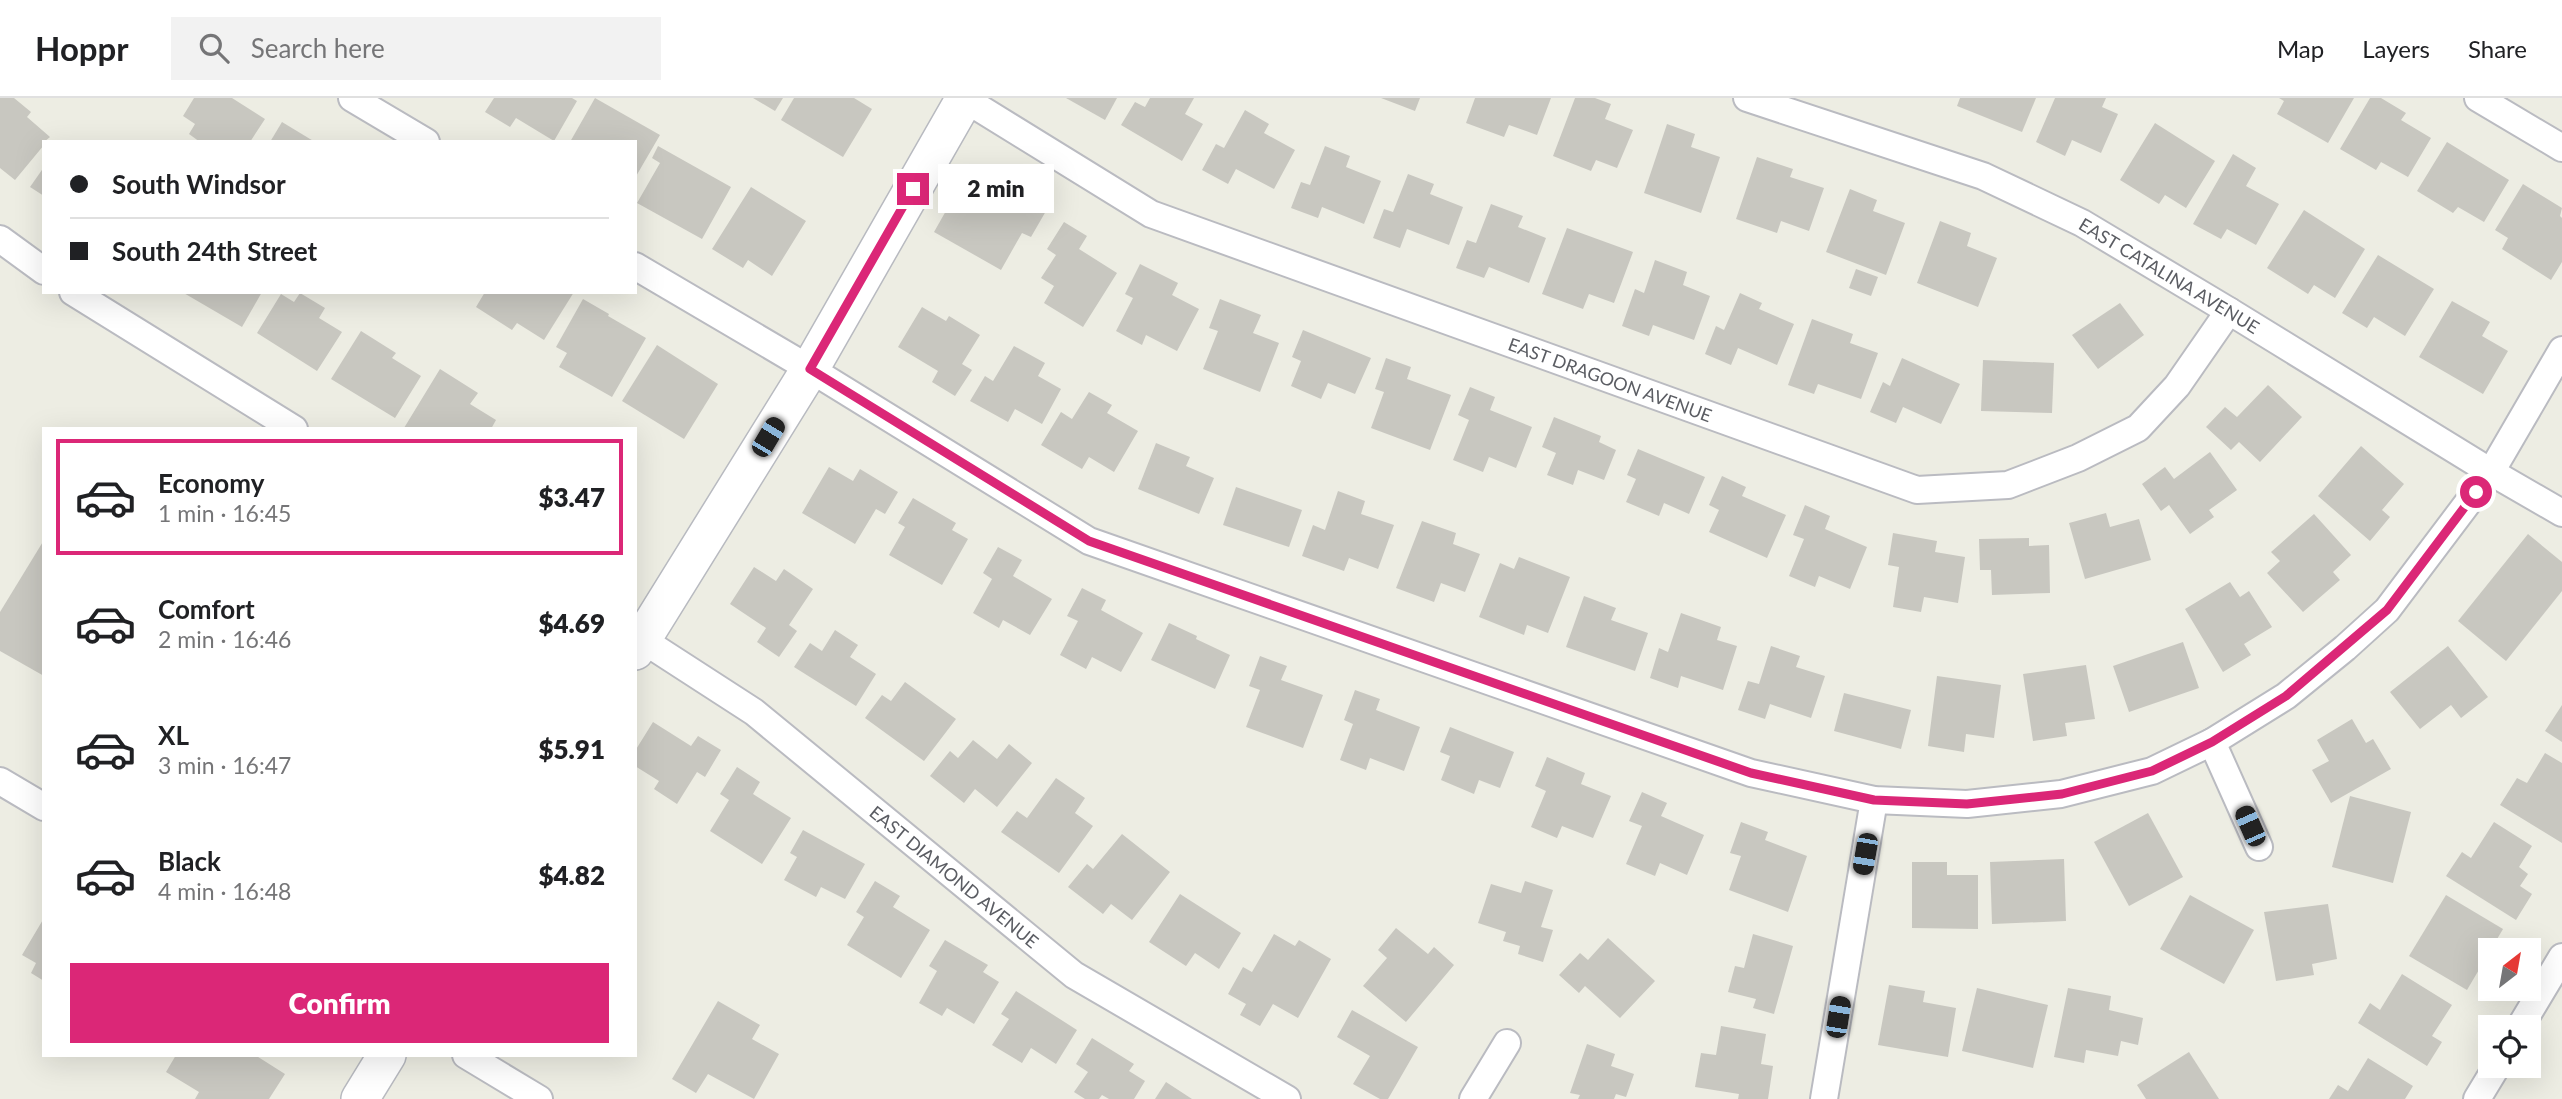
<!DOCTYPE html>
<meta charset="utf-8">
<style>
:root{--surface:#fff;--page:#f2f2f2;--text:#202124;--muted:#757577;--line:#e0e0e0;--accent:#db2777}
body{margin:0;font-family:Lato,sans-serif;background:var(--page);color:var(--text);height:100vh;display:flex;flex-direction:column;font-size:26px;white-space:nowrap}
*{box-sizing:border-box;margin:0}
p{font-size:23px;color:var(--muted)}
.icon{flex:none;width:38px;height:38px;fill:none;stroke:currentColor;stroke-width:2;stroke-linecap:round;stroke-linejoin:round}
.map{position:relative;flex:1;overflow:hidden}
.side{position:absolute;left:42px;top:329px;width:595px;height:630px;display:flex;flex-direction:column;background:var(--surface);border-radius:0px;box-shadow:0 7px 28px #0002}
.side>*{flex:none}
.guide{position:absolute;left:42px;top:42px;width:595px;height:154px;border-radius:0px;box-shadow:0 7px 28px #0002;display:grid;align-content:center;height:154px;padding:0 28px;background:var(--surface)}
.needle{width:46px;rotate:31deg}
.controls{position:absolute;left:2478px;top:840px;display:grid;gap:14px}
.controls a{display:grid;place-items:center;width:63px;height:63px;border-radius:0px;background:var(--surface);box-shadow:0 7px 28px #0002;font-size:35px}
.end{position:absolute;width:32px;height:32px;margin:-16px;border:9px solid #db2777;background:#fff;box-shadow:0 0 0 4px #fff}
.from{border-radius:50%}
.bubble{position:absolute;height:49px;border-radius:0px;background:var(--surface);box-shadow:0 7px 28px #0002;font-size:23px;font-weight:800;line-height:49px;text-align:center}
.car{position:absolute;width:21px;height:42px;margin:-21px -10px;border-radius:9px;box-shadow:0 0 5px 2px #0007;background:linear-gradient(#222 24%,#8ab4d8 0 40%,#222 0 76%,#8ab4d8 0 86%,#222 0)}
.guide b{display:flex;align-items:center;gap:24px;height:66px;font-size:26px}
.guide b+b{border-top:2px solid var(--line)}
.guide i{width:18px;height:18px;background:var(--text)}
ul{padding:12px 0 0;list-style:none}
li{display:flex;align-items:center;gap:21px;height:116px;margin:0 14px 10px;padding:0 14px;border:4px solid transparent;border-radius:0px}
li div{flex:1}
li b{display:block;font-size:26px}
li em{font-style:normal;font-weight:800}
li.on{border-color:var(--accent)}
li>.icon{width:63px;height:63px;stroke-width:1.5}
.cta{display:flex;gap:14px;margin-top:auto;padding:14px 28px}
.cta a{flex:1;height:80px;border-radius:0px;background:var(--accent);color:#fff;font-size:28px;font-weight:800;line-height:80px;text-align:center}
header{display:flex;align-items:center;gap:42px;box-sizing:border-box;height:98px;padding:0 35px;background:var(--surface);border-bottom:2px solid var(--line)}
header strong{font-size:33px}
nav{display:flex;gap:38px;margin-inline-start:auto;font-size:24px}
.search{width:490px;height:63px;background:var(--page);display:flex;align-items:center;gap:18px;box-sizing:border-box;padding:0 24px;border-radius:0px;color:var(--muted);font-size:26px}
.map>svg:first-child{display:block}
.building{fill:#c8c7c0}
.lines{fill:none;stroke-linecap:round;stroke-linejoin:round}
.street-casing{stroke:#babbc1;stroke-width:30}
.secondary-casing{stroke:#b8bac0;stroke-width:40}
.street{stroke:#fff;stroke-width:26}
.secondary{stroke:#fff;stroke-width:37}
.route{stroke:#db2777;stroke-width:9}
.labels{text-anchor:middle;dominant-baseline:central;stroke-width:7;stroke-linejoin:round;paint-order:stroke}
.street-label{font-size:18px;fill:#5b5d63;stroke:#fff}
</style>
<header>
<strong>Hoppr</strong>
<div class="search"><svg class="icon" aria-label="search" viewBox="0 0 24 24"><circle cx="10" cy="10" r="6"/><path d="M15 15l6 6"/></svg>Search here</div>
<nav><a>Map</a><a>Layers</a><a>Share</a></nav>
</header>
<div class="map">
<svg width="2562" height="1001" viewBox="0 0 2562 1001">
<rect width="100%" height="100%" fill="#edede3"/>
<!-- building -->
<g class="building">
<path d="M0,0H14L31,14L27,19L50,39L44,44V47L15,82L0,70Z"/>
<path d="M194,0H232L265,21L250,44H200L189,36L195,26L183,18Z"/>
<path d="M494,0H572L577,3L554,43L516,20L510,29L485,14Z"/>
<path d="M595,0L660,37L635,80V44H570Z"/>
<path d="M753,0H783L775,13Z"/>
<path d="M794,0H854L872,11L843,59L781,22Z"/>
<path d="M1066,0H1117L1105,22Z"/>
<path d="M1150,0H1194L1185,16L1203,26L1182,63L1121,27L1135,4L1145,9Z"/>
<path d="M1381,0H1420L1415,13Z"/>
<path d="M1475,0H1551L1537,37L1509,27L1504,39L1466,25Z"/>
<path d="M1575,0H1595L1611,6L1605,21L1633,32L1617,70L1596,62L1591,73L1553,58Z"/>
<path d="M1960,0H2036L2022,34L1957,8Z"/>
<path d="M2055,0H2106L2102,9L2118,16L2101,55L2072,42L2065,58L2036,44Z"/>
<path d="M2279,0H2354L2328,45L2277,16L2284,3Z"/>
<path d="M2370,0H2381L2406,15L2401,22L2431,40L2408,79L2381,64L2376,72L2340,51Z"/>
<path d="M1245,12L1269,26L1264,35L1295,52L1274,91L1236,71L1228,86L1202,72L1216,46L1224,50Z"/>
<path d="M282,24L315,44H270Z"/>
<path d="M2155,25L2215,63L2186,110L2165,97L2159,106L2120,82Z"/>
<path d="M1667,26L1695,36L1691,49L1720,59L1701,115L1644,95Z"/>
<path d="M2447,44L2509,82L2484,124L2458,109L2453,115L2417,93Z"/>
<path d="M658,48L731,89L702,141L637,105L660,65L652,60Z"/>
<path d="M1325,48L1350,58L1346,69L1381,83L1364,126L1322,109L1318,120L1291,110L1301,84L1310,87Z"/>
<path d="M2233,56L2256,70L2246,88L2279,106L2256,147L2227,131L2221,141L2193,126Z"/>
<path d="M1757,59L1793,71L1790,79L1824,90L1809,133L1781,123L1777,135L1736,121Z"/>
<path d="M44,69V98L30,89Z"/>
<path d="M1408,76L1434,86L1430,96L1463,109L1449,147L1407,131L1400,150L1373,140L1384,111L1393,114Z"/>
<path d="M964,81L1016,111L1023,100L1046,113L1031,139L1022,135L1001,172L934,134Z"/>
<path d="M2523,86L2562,110L2560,118L2562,120V164L2551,182L2502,151L2508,140L2495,132Z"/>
<path d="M751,89L806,123L772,178L748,162L743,170L712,151Z"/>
<path d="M1850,91L1877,102L1873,113L1905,125L1886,177L1826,154Z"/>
<path d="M1491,106L1523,118L1518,129L1546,140L1529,185L1489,169L1484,180L1456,170L1467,142L1476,145Z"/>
<path d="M2304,112L2365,151L2335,200L2314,187L2308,196L2267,170Z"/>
<path d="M1940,123L1971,135L1967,148L1997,160L1978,209L1917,185Z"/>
<path d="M1064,124L1087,138L1079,151L1117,175L1083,229L1044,205L1054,188L1041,180L1056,157L1047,151Z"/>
<path d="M1567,130L1633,154L1614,205L1589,196L1583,211L1542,196Z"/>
<path d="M2378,157L2434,191L2405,238L2374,219L2367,230L2342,215Z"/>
<path d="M1655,162L1687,174L1683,187L1710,198L1694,242L1653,227L1649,238L1622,228L1635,191L1644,195Z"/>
<path d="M1140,166L1178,185L1172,197L1199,211L1177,253L1146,237L1142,247L1116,233L1133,200L1125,196Z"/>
<path d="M1856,171L1878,179L1871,198L1849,190Z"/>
<path d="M182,194H262L242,229Z"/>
<path d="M485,194H574L544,242L517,225L512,232L476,209Z"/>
<path d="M300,195L325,210L319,220L342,234L317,273L257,235L281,196L294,204Z"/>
<path d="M1740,195L1762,205L1759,211L1794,226L1777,267L1738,250L1731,267L1705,256L1716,228L1724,232Z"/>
<path d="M583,201L609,216L608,218L646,240L612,299L559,269L567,255L556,249Z"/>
<path d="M1220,201L1261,217L1253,235L1279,245L1260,294L1203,271L1218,233L1209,230Z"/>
<path d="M2452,203L2490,224L2482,238L2508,253L2483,296L2419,259Z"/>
<path d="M2120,205L2144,237L2098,271L2072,237Z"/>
<path d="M922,209L946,223L949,218L980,237L962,266L972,272L955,298L932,284L938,273L898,249Z"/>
<path d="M1812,221L1853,236L1850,245L1878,255L1861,301L1818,286L1814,296L1788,287Z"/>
<path d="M1303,232L1371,260L1355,296L1328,285L1321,301L1291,288L1301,263L1292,259Z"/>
<path d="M361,233L396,255L392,260L421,278L395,320L331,281Z"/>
<path d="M657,247L718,286L684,341L622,303Z"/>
<path d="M1014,248L1045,265L1038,278L1061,291L1042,326L1015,311L1008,324L970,303L985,278L993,283Z"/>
<path d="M1386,260L1411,269L1407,281L1451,297L1430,352L1371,330L1384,294L1375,291Z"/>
<path d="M1902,260L1960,286L1941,326L1903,309L1896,325L1870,314L1883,284L1890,288Z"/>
<path d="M1983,262L2054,265L2052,315L1981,313Z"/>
<path d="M440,271L478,295L470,306L496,322L491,331L404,330Z"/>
<path d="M2268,287L2302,319L2260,364L2239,344L2231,352L2206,329L2225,309L2237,319Z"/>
<path d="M1470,289L1495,299L1490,312L1532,329L1516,370L1489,359L1483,374L1453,362L1469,322L1458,317Z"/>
<path d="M1089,294L1112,307L1107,315L1138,333L1114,374L1089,359L1082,371L1041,347L1061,314L1072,321Z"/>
<path d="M1554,319L1601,338L1599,344L1616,352L1604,382L1578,372L1573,387L1547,377L1556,355L1542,349Z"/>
<path d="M1156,345L1190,359L1186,368L1214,380L1199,416L1138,391Z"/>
<path d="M2361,348L2404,386L2382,412L2390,419L2370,443L2318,398Z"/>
<path d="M1638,351L1705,379L1689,416L1664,405L1659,418L1626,404L1636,381L1627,377Z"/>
<path d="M2210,354L2237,392L2209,412L2214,419L2190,436L2169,407L2161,413L2142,386L2165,369L2174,381Z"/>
<path d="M829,369L853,383L860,371L898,394L885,416L876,411L855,446L802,415Z"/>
<path d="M1722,378L1746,389L1742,398L1786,417L1767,460L1709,434L1719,412L1709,407Z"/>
<path d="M1236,389L1302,412L1289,449L1223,427Z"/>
<path d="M1338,393L1365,403L1361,416L1394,427L1378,471L1349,460L1344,473L1302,458L1313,427L1325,432Z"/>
<path d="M913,400L956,425L952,432L968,441L942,487L889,457L905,429L898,425Z"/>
<path d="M1805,407L1830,418L1825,431L1867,449L1850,491L1819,478L1815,489L1789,478L1804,441L1793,437Z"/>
<path d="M2106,415L2110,429L2139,421L2151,462L2085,481L2069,425Z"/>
<path d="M2314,416L2351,457L2333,474L2340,482L2303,514L2267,475L2280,463L2271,454Z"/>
<path d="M1422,423L1456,435L1453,446L1480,456L1465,494L1441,485L1434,504L1396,490Z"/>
<path d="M1893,435L1937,443L1935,454L1965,459L1958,505L1924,499L1921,514L1893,509L1899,469L1888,467Z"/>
<path d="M2528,436L2562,464V493L2506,563L2458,523Z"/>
<path d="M2029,440V448L2049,447L2050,495L1992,497L1991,472H1980L1979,441Z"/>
<path d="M44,442V578L0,553V514Z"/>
<path d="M998,449L1022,462L1013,478L1052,501L1030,537L1003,522L999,530L973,515L992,481L983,475Z"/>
<path d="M1519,459L1570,479L1548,535L1527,527L1524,537L1479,519L1500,465L1514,471Z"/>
<path d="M754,469L776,483L784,471L813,491L789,527L797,533L779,559L757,544L766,530L730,506Z"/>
<path d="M2230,484L2240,499L2249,493L2272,529L2244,546L2251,557L2223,574L2185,511Z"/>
<path d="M1082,490L1106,502L1101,512L1143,535L1121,574L1092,559L1086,571L1060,557L1078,523L1067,518Z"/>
<path d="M1584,498L1616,510L1611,522L1648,535L1635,573L1566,549Z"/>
<path d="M1681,515L1721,529L1717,542L1737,548L1723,592L1681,578L1678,590L1650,580L1659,550L1668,554Z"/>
<path d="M1169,525L1197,538L1196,541L1230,557L1215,591L1151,562Z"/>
<path d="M835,532L858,547L850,559L876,576L856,608L794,569L810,545L822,553Z"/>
<path d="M2183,544L2199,590L2129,614L2113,568Z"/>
<path d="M1771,548L1800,558L1796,569L1825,578L1811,620L1770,606L1765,621L1738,612L1748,583L1759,586Z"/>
<path d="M2448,548L2488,599L2461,620L2451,607L2420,631L2390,594Z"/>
<path d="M1260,558L1287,568L1281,582L1323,597L1303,650L1246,629L1260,592L1249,588Z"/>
<path d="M2086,567L2095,621L2065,625L2067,638L2033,643L2023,576Z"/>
<path d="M1937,578L2001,587L1994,640L1966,636L1964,654L1928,648Z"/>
<path d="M905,584L956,621L924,663L865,620L882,597L891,603Z"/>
<path d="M1355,592L1380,601L1376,612L1420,629L1404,673L1370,660L1366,672L1340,662L1353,626L1344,622Z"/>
<path d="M1844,595L1911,612L1901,651L1834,633Z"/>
<path d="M2562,607V644L2545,633Z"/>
<path d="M2352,621L2366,645L2373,641L2391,671L2331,705L2312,672L2329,663L2317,642Z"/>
<path d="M653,624L691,648L698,638L721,652L705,679L697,674L677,706L654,691L659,683L635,668V653Z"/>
<path d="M1450,629L1514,654L1500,690L1479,682L1474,696L1441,682L1450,658L1440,654Z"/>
<path d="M973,642L997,661L1009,646L1032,665L997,709L975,691L964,705L930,678L950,653L958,660Z"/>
<path d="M2545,655L2562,665V745L2500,707L2517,680L2527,685Z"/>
<path d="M1547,659L1585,675L1581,686L1611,698L1593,740L1562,728L1557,740L1531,729L1546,693L1535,688Z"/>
<path d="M737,669L760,684L753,696L791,720L762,766L710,733L729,702L720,696Z"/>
<path d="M1056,680L1085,700L1075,715L1093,728L1059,775L1001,734L1017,713L1027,720Z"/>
<path d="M1642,694L1667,705L1661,718L1704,737L1687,777L1660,765L1655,778L1626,766L1642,728L1629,723Z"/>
<path d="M2350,698L2411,714L2393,785L2332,769Z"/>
<path d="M2148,715L2183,779L2129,808L2094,744Z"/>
<path d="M1741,724L1768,734L1765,742L1807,758L1788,814L1729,792L1741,758L1730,755Z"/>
<path d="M2494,724L2532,748L2519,769L2528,776L2520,788L2532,796L2516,822L2446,778L2462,754L2471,760Z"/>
<path d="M803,732L865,766L845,801L821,789L816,799L784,782L797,759L790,755Z"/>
<path d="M1122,736L1170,774L1132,822L1111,806L1103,816L1068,789L1087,766L1093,771Z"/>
<path d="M2064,761L2066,823L1992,826L1990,764Z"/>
<path d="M1912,764H1947V777H1978V831L1912,830Z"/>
<path d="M875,783L900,798L893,809L930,832L901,880L847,847L864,819L856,814Z"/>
<path d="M1525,783L1553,792L1541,829L1553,832L1543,864L1518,856L1520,848L1503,843L1506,834L1478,825L1491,786L1521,795Z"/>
<path d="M1180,796L1241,835L1219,871L1195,855L1186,868L1149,844Z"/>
<path d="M2190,797L2254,832L2224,886L2160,851Z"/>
<path d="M2446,797L2503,831L2467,892L2409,858Z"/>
<path d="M2328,806L2337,861L2312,866L2314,877L2276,883L2264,814Z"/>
<path d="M44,820V883L31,875L36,865L22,857Z"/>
<path d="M1396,830L1428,856L1434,849L1454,867L1406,924L1363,888L1387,860L1378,852Z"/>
<path d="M1274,836L1295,848L1299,842L1331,861L1298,920L1273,906L1260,928L1240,917L1246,906L1228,896L1243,869L1252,874Z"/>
<path d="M1753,836L1793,848L1774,916L1753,910L1756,901L1728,894L1735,868L1744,870Z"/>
<path d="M1608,840L1655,883L1620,920L1585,888L1579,895L1559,877L1580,855L1588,862Z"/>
<path d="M945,842L988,867L983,874L999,884L974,926L947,910L942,918L919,905L937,873L929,868Z"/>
<path d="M2402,876L2452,907L2432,938L2442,944L2427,968L2358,925L2370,905L2380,912Z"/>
<path d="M1889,887L1925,893L1923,904L1956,910L1948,959L1878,947Z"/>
<path d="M1977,890L2048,907L2033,970L1962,953Z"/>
<path d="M2068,890L2111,898L2109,912L2143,920L2138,947L2121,943L2118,958L2086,952L2084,965L2054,959Z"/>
<path d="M1016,893L1077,932L1056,966L1031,950L1022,965L992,947L1009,921L1001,916Z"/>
<path d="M718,903L760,927L752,941L779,956L754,1001L708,976L696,995L672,981Z"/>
<path d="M1352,912L1418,949L1388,1001H1380L1353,986L1370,958L1337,939Z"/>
<path d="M1721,928L1766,936L1761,966L1773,968L1768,1001H1738L1739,996L1695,989L1701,955L1716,957Z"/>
<path d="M1092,940L1134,966L1129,973L1145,983L1134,1001H1109L1102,997L1099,1001H1085L1074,994L1088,974L1076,966Z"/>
<path d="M1587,946L1615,956L1611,968L1634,976L1626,999L1616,996L1614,1001H1578L1580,997L1570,995Z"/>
<path d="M2189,954L2219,1001H2146L2137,987Z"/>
<path d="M176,957H255L285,976L269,1001H195L199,994L166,974Z"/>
<path d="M2368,960L2413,988L2405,1001H2329L2338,987L2348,993Z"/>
<path d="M1166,984L1192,1001H1155Z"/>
</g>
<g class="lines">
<defs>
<g id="street">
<path d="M352,0L426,44"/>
<path id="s1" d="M963,0L1151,116L1917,392L2008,387L2078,360L2138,330L2177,288L2229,213"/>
<path id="s2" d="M1747,0L1983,78L2082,125L2229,213L2491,374L2562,415"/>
<path d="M2478,0L2562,50"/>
<path d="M0,141L44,173"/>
<path d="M635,168L810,271L1089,443L1751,675L1874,702L1967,706L2061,696L2152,673L2212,644L2286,598L2345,550L2387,512L2491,374L2562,252"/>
<path d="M73,194L294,331"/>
<path id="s3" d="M635,537L754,614L1074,877L1287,1001"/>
<path d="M2212,644L2259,749"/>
<path d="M0,683L44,709"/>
<path d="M2520,929L2562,859"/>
<path d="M466,957L539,1001"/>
<path d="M1473,1001L1507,945"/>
<path d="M1824,1001L1874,702"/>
<path d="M2477,1001L2497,968"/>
</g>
<g id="secondary">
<path d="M635,553L810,271L965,0"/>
<path d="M360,1001L387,957"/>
</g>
</defs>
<!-- street casing -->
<use href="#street" class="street-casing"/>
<!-- secondary casing -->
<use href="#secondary" class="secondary-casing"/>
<!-- street -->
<use href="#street" class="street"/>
<!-- secondary -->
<use href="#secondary" class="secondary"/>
</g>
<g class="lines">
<!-- route -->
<path class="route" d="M913,91L810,271L1089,443L1751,675L1874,702L1967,706L2062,696L2152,673L2212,644L2286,598L2387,512L2476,394"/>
</g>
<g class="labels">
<!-- street labels -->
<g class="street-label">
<text stroke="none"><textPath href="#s2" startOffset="460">EAST CATALINA AVENUE</textPath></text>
<text stroke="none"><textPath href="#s1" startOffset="709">EAST DRAGOON AVENUE</textPath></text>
<text stroke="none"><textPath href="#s3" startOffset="401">EAST DIAMOND AVENUE</textPath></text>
</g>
</g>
</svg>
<div class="controls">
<a><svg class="needle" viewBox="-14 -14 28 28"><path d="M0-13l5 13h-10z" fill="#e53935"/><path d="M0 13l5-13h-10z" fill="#757577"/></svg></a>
<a><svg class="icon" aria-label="locate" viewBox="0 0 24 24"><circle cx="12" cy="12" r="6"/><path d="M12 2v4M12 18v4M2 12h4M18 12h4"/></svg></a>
</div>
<i class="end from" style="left:2476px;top:394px"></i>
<i class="end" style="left:913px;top:91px"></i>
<div class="bubble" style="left:938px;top:66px;width:116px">2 min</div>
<i class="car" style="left:768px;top:339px;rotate:31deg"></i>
<i class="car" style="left:2250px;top:728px;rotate:336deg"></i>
<i class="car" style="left:1865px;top:756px;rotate:190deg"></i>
<i class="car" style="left:1838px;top:919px;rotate:9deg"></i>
<div class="guide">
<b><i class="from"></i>South Windsor</b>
<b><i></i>South 24th Street</b>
</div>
<section class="side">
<ul>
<li class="on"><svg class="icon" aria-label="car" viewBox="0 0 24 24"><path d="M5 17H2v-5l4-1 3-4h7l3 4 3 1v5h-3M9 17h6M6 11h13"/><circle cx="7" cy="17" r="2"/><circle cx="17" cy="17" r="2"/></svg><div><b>Economy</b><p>1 min · 16:45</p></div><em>$3.47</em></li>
<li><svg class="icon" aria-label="car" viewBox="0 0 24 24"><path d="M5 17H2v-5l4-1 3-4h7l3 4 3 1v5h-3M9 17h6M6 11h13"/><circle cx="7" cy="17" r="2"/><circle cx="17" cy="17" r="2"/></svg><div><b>Comfort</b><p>2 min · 16:46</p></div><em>$4.69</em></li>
<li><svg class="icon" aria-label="car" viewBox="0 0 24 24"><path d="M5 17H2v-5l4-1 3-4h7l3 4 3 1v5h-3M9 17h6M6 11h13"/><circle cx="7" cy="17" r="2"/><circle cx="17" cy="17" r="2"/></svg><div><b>XL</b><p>3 min · 16:47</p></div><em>$5.91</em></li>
<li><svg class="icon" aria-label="car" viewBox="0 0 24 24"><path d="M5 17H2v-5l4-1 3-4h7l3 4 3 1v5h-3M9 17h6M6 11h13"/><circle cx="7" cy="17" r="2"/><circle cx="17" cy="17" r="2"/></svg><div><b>Black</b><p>4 min · 16:48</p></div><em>$4.82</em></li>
</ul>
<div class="cta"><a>Confirm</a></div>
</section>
</div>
